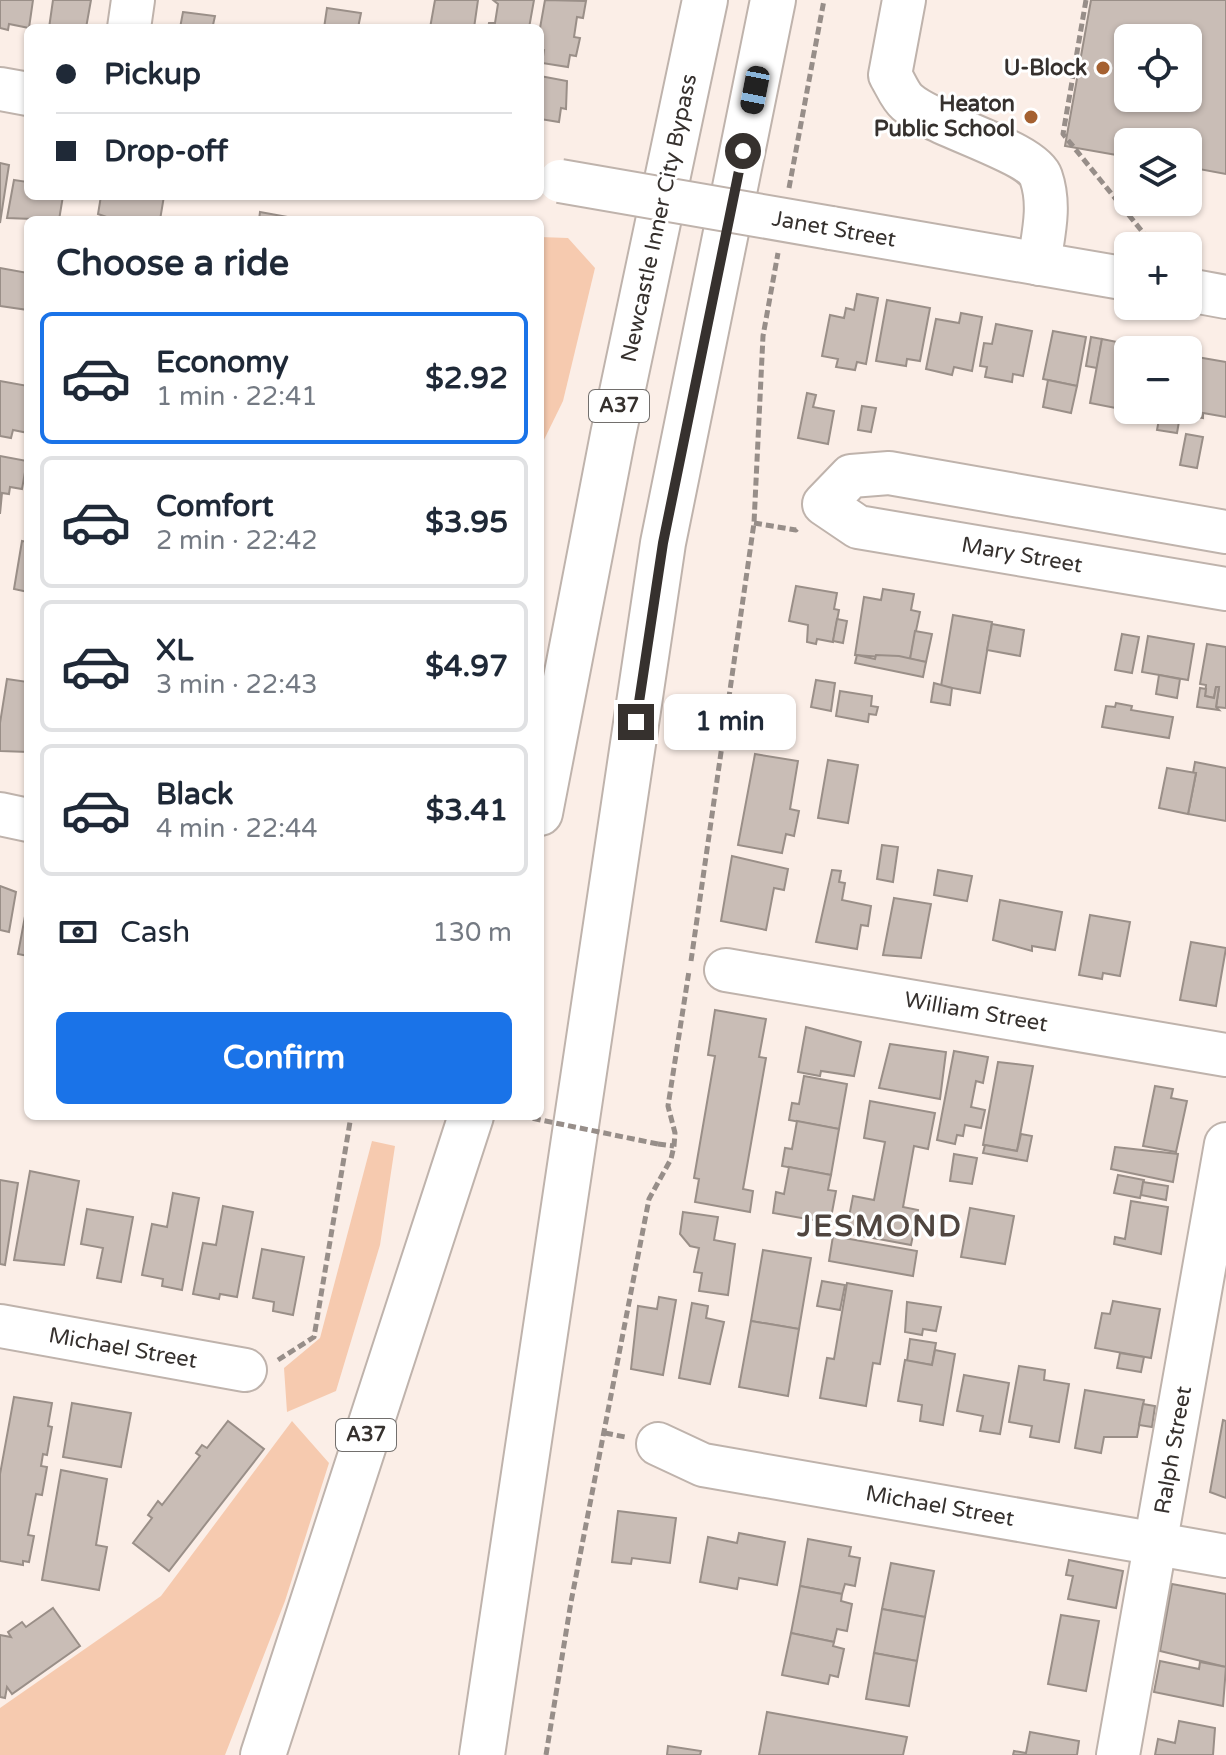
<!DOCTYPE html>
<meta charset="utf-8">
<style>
:root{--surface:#fff;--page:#f2f2f3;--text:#1f2937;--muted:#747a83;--line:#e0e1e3;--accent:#1a73e8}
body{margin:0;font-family:"Varela Round",sans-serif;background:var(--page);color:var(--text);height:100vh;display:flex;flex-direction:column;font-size:30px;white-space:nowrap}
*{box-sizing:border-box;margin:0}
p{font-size:26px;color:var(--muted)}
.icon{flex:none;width:44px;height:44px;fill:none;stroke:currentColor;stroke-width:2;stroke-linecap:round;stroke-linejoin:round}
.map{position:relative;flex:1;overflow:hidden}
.drawer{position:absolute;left:24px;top:216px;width:520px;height:904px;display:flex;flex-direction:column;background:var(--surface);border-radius:12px;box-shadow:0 2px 6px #0004}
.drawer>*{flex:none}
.banner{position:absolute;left:24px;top:24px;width:520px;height:176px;border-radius:12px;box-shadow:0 2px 6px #0004;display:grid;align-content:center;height:176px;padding:0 32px;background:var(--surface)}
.tools{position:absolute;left:1114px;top:24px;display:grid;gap:16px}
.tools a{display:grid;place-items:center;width:88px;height:88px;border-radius:12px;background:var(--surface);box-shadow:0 2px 6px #0004;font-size:40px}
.end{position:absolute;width:36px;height:36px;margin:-18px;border:10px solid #36312e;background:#fff;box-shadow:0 0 0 4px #fff}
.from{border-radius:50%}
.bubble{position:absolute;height:56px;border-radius:12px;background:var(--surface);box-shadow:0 2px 6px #0004;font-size:26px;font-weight:700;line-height:56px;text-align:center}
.car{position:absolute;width:24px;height:48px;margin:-24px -12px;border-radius:10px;box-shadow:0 0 6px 2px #0007;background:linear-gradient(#222 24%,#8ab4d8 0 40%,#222 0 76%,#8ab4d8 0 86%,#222 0)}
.banner b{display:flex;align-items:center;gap:28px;height:76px;font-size:30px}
.banner b+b{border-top:2px solid var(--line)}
.banner i{width:20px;height:20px;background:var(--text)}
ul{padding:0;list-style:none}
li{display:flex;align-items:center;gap:24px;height:132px;margin:0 16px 12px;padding:0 16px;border:4px solid var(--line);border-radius:12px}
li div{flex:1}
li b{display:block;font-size:30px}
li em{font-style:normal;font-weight:700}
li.current{border-color:var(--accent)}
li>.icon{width:72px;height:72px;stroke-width:1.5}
h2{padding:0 32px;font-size:36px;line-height:96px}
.pay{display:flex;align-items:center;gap:20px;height:88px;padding:0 32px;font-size:30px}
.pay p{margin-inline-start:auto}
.primary-button{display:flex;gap:16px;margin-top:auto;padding:16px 32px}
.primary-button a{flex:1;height:92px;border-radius:12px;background:var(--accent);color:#fff;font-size:32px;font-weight:700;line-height:92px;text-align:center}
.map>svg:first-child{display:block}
.green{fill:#f6caaf}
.building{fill:#c9bdb6;stroke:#9a8f88;stroke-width:2;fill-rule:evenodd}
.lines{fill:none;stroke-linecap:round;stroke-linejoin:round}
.minor-casing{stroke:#bfb3ac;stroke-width:46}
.highway-casing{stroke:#bfb3ac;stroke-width:48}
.path{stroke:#978e89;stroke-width:5;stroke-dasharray:8 4;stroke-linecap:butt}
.minor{stroke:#fff;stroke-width:42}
.highway{stroke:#fff;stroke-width:44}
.minor-bridge-casing{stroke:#bfb3ac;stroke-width:46;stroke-linecap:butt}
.path-bridge{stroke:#978e89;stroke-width:5;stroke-dasharray:8 4;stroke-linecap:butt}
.minor-bridge{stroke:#fff;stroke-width:42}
.route{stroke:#36312e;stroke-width:10}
.poi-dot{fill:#a56131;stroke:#fff;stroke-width:3}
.labels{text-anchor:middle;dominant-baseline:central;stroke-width:6;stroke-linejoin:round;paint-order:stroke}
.shield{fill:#fff;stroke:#726f6d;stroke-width:2}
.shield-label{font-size:20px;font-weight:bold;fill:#36312e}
.poi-label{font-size:22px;font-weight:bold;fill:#36312e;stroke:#fff;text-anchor:end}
.street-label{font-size:22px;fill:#36312e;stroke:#fff}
.district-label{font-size:30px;font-weight:bold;letter-spacing:2px;fill:#504640;stroke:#fff}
</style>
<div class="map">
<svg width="1226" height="1755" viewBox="0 0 1226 1755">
<rect width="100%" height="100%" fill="#fbeee7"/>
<!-- green -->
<g class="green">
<path d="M540,237L568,238L595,268L563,401L540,448Z"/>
<path d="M372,1141L395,1146L380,1245L336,1391L287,1412L284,1368L320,1338Z"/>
<path d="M292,1421L329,1463L285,1601L225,1755H0V1708L161,1596Z"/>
</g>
<!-- building -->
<g class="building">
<path d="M0,0H33L29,28L9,24L8,30L0,28Z"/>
<path d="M53,0H91L86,28H49Z"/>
<path d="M435,0H478L474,28H430Z"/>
<path d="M493,0H534L529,28H488L489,23H495L498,4Z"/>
<path d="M545,0L586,1L583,18L577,17L574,37L580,38L576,56L570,55L568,67L542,63L544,50L540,49V28Z"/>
<path d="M1091,0H1226V174L1188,167V142H1128V157L1065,146ZM1128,38H1188V98H1128Z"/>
<path d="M327,8L361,13L358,28H324Z"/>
<path d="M183,12L215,16L213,25L232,28H180Z"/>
<path d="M540,76L567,81L566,109L561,108L559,122L540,119Z"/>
<path d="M0,163L9,165L0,223Z"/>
<path d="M14,180L28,182V196H63L59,220L7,218Z"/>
<path d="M101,196H164L160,220H115L98,214Z"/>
<path d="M260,212L304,220H259Z"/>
<path d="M0,268L28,273V310L0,306Z"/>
<path d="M857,294L878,298L866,364L857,362L855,370L836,367L838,359L822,356L830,315L844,318L846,308L854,310Z"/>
<path d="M887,300L930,308L920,361L907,359L906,366L876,361Z"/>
<path d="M961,313L982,317L972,371L954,367L952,375L926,369L936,319L959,323Z"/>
<path d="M996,324L1032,331L1023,376L1013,374L1012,382L985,377L987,367L980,366L984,343L992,344Z"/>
<path d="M1053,331L1086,337L1077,386L1043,379Z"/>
<path d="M1091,337L1102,339L1097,368L1086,366Z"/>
<path d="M1102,339L1122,343L1118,364L1128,365L1126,410L1090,403Z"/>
<path d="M1197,357L1226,362V417L1203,413V418L1185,415Z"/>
<path d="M1048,380L1077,386L1071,413L1043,407Z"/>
<path d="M0,381L28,386V433L13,430L11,438L0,436Z"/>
<path d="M807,393L816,395L813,407L834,411L828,444L798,438Z"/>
<path d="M862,406L876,408L871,432L858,430Z"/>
<path d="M1140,410H1181L1177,433L1157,430L1160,414Z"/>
<path d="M1186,434L1203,437L1197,468L1180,465Z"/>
<path d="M0,456L27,461L22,489L10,487L9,494L2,493L0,514Z"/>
<path d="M22,541L28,542V592L14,589Z"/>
<path d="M796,586L837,593L834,609L839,610L833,642L817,639L816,644L807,642L808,625L789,621Z"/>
<path d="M883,589L914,594L911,610L920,612L910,659L855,655L864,597L881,600Z"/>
<path d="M953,615L992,622L980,693L941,686Z"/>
<path d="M837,619L847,621L843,643L833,641Z"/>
<path d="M992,624L1024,630L1020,656L987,650Z"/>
<path d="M915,631L932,634L926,662L910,659Z"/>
<path d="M1122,634L1139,637L1132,673L1115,670Z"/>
<path d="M1148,636L1194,644L1188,680L1142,672Z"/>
<path d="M1207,644L1226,647V708L1216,707L1219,687H1216L1214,698L1205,696L1206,685L1200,684Z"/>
<path d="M857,655L875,659L876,655L899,656L926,662L923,677L855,663Z"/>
<path d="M1159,675L1180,679L1177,698L1156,694Z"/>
<path d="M7,679L28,682V752L0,751V723Z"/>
<path d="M816,680L835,683L831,711L811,707Z"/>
<path d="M934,683L952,688L950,705L931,702Z"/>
<path d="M1216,687H1219L1216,707L1219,710L1197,707L1200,688L1206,689L1205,696L1214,698Z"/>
<path d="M840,691L872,696L871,706L878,707L876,715L869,714L868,722L836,716Z"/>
<path d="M1116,703L1132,706L1131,710L1173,717L1169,738L1102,727L1106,706L1115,707Z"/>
<path d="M755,754L798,761L790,809L799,811L794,836L786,834L782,853L738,845Z"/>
<path d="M828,760L858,765L848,823L818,818Z"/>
<path d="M1195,762L1226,768V821L1188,814L1196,773H1193Z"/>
<path d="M1167,768L1196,773L1188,814L1159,808Z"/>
<path d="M882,845L898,847L893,882L877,879Z"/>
<path d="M732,856L788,869L784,890L774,888L766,930L721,921Z"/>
<path d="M832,870L841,871L839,882L845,883L842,900L871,906L868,926L861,925L857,949L816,942Z"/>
<path d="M938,870L972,876L967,901L934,895Z"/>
<path d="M0,886L16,892L9,932L0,930Z"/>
<path d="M894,898L931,904L921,958L883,955Z"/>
<path d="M28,900V956L18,954Z"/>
<path d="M1000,900L1062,912L1055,950L1032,946V951L993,940Z"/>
<path d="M1090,915L1130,922L1120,976L1103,973L1102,979L1079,975Z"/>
<path d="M1191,942L1226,948L1216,1006L1180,1000Z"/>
<path d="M715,1010L766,1019L759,1057L766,1058L743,1189L753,1191L750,1212L695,1202L699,1179L694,1178L715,1056L708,1055Z"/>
<path d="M806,1027L861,1042L854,1076L821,1071L820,1076L798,1072Z"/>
<path d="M890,1044L946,1052L940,1099L879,1088Z"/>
<path d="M954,1051L988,1057L983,1083L976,1081L971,1107L985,1110L981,1128L965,1125L963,1136L957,1135L955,1144L937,1140Z"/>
<path d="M998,1062L1033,1066L1017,1151L983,1145Z"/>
<path d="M804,1076L847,1084L839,1129L789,1120L792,1103L799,1104Z"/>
<path d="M1155,1086L1173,1089L1171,1098L1187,1101L1176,1152L1143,1146Z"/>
<path d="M870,1101L935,1113L928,1149L914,1146L903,1207L918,1210L911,1245L846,1233L853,1196L874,1200L885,1142L864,1138Z"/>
<path d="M797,1121L839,1129L831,1175L782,1166L785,1148L792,1149Z"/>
<path d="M1021,1134L1032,1136L1027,1161L983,1153L985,1145L1017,1151Z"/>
<path d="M1115,1147L1178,1154L1173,1182L1111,1169Z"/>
<path d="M954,1154L977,1158L972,1184L950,1181Z"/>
<path d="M789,1167L831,1175L828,1190L836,1191L830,1223L773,1213L776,1192L784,1194Z"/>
<path d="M30,1171L79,1181L64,1265L14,1260Z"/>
<path d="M1118,1175L1144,1180L1140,1198L1114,1193Z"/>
<path d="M0,1180L18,1183L5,1265L0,1264Z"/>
<path d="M1143,1182L1168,1186L1166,1200L1141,1195Z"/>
<path d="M173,1193L199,1198L182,1290L162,1286L163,1279L142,1275L152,1224L167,1227Z"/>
<path d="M1131,1201L1168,1207L1161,1254L1114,1244L1115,1237L1125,1239Z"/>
<path d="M223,1206L253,1212L237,1297L220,1294L219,1299L193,1294L203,1243L216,1245Z"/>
<path d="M970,1208L1014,1216L1005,1264L961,1257Z"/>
<path d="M87,1209L133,1217L121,1282L97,1278L103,1248L81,1244Z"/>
<path d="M683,1212L718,1217L714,1240L735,1244L728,1295L699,1291L702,1273L694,1272L699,1248L690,1246L680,1234Z"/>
<path d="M833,1236L917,1251L913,1276L829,1261Z"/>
<path d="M262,1249L304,1257L293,1315L273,1311L274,1302L253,1298Z"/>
<path d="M763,1250L811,1258L799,1329L751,1321Z"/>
<path d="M822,1281L845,1285L840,1310L817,1306Z"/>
<path d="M847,1283L892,1291L880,1364L873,1363L866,1406L820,1398L827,1358L834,1359Z"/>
<path d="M659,1297L676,1300L663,1375L631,1369L638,1306L657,1309Z"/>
<path d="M1113,1301L1160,1309L1151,1358L1095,1348L1102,1313L1110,1314Z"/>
<path d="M907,1302L941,1307L936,1331L923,1329L922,1335L905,1332Z"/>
<path d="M692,1303L708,1306L706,1318L724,1322L710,1384L679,1378Z"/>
<path d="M751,1321L799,1329L788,1396L739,1387Z"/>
<path d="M910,1339L936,1343L932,1365L907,1361Z"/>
<path d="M935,1350L955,1354L943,1425L920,1421L922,1405L898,1401L905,1360L932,1365Z"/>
<path d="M1120,1353L1144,1357L1141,1372L1117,1368Z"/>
<path d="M1019,1366L1045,1370L1044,1380L1069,1384L1059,1442L1030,1437L1032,1426L1009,1422Z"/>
<path d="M964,1375L1009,1383L1000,1434L980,1431L983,1416L957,1411Z"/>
<path d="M1085,1390L1144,1400L1137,1437H1104L1101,1453L1075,1448Z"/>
<path d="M14,1397L52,1403L48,1426L52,1427L47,1455L43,1454L41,1466L47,1467L42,1495L36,1494L28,1535L34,1536L29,1562L23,1561V1565L0,1561V1474Z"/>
<path d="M72,1403L131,1413L121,1467L63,1457Z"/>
<path d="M1143,1404L1155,1406L1152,1427L1139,1425Z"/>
<path d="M1223,1420L1226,1421V1498L1210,1492Z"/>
<path d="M228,1421L264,1449L169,1571L133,1543L152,1518L148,1515L158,1501L162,1505L200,1456L196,1453L202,1445L207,1448Z"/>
<path d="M61,1470L107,1479L96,1545L107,1547L99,1590L42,1580Z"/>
<path d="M618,1511L676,1518L670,1563L632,1558L631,1564L612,1562Z"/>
<path d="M739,1533L785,1542L777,1585L739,1578L737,1589L700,1582L708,1537L737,1543Z"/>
<path d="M808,1539L851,1547L849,1556L860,1558L855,1586L845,1584L842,1594L800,1586Z"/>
<path d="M1069,1560L1123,1571L1116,1608L1068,1599L1073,1576L1066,1575Z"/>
<path d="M891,1563L934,1571L925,1617L882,1609Z"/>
<path d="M1172,1584L1226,1594V1667L1160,1651Z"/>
<path d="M800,1586L842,1594L841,1601L852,1604L847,1631L837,1629L834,1642L791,1633Z"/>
<path d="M53,1608L80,1646L12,1694L7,1687L5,1698L0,1697V1635L11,1637L8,1632L22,1622L26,1627Z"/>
<path d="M882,1609L925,1617L917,1661L874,1653Z"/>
<path d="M1061,1615L1099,1621L1086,1691L1048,1684Z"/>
<path d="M791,1633L834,1642L833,1646L844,1649L838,1677L830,1675L828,1684L782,1675Z"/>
<path d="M874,1653L917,1661L909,1706L866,1699Z"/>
<path d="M1160,1661L1199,1669L1200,1662L1226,1667L1223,1706L1154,1692Z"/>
<path d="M767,1712L907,1737L903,1755H759Z"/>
<path d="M1179,1721L1215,1728L1213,1755H1155L1158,1739L1175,1743Z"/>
<path d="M1030,1732L1079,1741L1077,1755H1013L1014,1751L1026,1753Z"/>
<path d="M668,1746L701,1751L700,1755H667Z"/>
</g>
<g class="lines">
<defs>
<g id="minor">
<path d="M904,0L890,75C895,83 900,96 907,102C933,126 1032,151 1041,177C1051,206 1043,235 1039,264"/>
<path d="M129,28L133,0"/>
<path d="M0,89L28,94"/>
<path d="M831,228L1128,279"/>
<path d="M1188,290L1226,297"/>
<path d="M1226,532L889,473L851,476L824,504L858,527L1226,589"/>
<path d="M0,814L28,820"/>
<path d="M726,970L1226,1055"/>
<path d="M0,1326L245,1370"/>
<path d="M658,1444L703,1465L1226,1556"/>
<path d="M1118,1755L1226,1144"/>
</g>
<g id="highway">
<path d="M540,813L613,435L705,0"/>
<path d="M263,1755L471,1116"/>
<path d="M482,1755L663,543L773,0"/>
</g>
</defs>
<!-- minor casing -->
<use href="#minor" class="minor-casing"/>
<!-- highway casing -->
<use href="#highway" class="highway-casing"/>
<!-- path -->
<g class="path">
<path d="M1086,0L1063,134L1154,246"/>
<path d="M789,188L824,0"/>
<path d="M754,523L796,530L799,527"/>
<path d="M691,961L754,523L763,336L778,253"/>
<path d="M658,1144L674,1146"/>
<path d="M278,1360L314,1337L351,1116"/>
<path d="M605,1433L625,1437"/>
<path d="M546,1755L571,1602L649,1199L671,1159L674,1146L675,1133L668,1106L689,971"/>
</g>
<!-- minor -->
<use href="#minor" class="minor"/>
<!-- highway -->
<use href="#highway" class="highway"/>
<defs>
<path id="minor-bridge" d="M560,181L831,228"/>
</defs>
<!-- minor-bridge casing -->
<use href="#minor-bridge" class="minor-bridge-casing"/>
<!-- path-bridge -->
<path class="path-bridge" d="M521,1116L658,1144"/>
<!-- minor-bridge -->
<use href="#minor-bridge" class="minor-bridge"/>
</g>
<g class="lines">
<!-- route -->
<path class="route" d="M636,722L663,543L743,151"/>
</g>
<!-- markers -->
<g class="poi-dot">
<circle cx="1103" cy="68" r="8"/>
<circle cx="1031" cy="117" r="8"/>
</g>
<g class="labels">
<!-- shield labels -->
<g class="shield">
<rect x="589" y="390" width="60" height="32" rx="6"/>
<rect x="336" y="1419" width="60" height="32" rx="6"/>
</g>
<g class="shield-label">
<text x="619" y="406">A37</text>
<text x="366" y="1435">A37</text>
</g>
<!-- poi labels -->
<g class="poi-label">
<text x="1087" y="68">U-Block</text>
<text x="1015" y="104">Heaton<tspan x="1015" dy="25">Public School</tspan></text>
</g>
<!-- street labels -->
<g class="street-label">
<text transform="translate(659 218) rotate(-78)">Newcastle Inner City Bypass</text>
<text transform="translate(834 229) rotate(10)">Janet Street</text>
<text transform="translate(1022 555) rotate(10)">Mary Street</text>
<text transform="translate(976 1012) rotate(10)">William Street</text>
<text transform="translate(123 1348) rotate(10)">Michael Street</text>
<text transform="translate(1173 1450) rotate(-80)">Ralph Street</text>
<text transform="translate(940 1506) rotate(10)">Michael Street</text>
</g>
<!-- district labels -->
<g class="district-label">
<text x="880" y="1226">JESMOND</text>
</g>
</g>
</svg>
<div class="tools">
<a><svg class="icon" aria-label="locate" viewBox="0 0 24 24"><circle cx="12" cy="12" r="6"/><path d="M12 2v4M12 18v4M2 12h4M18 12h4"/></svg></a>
<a><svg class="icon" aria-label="layers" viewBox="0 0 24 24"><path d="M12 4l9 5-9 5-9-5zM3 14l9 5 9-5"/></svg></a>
<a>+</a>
<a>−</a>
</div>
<i class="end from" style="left:743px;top:151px"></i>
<i class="end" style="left:636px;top:722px"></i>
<div class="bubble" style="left:664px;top:694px;width:132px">1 min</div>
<i class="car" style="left:755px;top:90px;rotate:191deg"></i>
<div class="banner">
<b><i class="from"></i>Pickup</b>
<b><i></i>Drop-off</b>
</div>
<section class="drawer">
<h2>Choose a ride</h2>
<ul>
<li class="current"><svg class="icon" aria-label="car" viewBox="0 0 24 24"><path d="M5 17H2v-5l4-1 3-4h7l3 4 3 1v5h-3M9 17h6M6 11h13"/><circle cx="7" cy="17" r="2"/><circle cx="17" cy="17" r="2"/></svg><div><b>Economy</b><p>1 min · 22:41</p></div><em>$2.92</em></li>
<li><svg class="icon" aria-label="car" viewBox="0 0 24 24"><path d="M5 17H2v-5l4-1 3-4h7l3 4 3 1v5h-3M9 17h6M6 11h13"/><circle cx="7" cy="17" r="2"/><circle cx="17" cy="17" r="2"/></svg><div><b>Comfort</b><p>2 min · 22:42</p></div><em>$3.95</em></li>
<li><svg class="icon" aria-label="car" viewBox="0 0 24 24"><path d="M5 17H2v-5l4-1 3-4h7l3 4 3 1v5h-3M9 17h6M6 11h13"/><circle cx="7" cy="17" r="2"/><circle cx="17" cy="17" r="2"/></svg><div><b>XL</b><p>3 min · 22:43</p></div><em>$4.97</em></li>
<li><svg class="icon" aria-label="car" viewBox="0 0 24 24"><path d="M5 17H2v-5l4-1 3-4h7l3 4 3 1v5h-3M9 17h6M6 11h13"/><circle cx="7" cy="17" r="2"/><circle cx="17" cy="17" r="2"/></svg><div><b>Black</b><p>4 min · 22:44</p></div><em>$3.41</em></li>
</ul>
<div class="pay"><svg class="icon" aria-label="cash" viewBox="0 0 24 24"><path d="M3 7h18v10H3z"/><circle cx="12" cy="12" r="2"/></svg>Cash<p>130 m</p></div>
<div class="primary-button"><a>Confirm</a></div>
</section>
</div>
